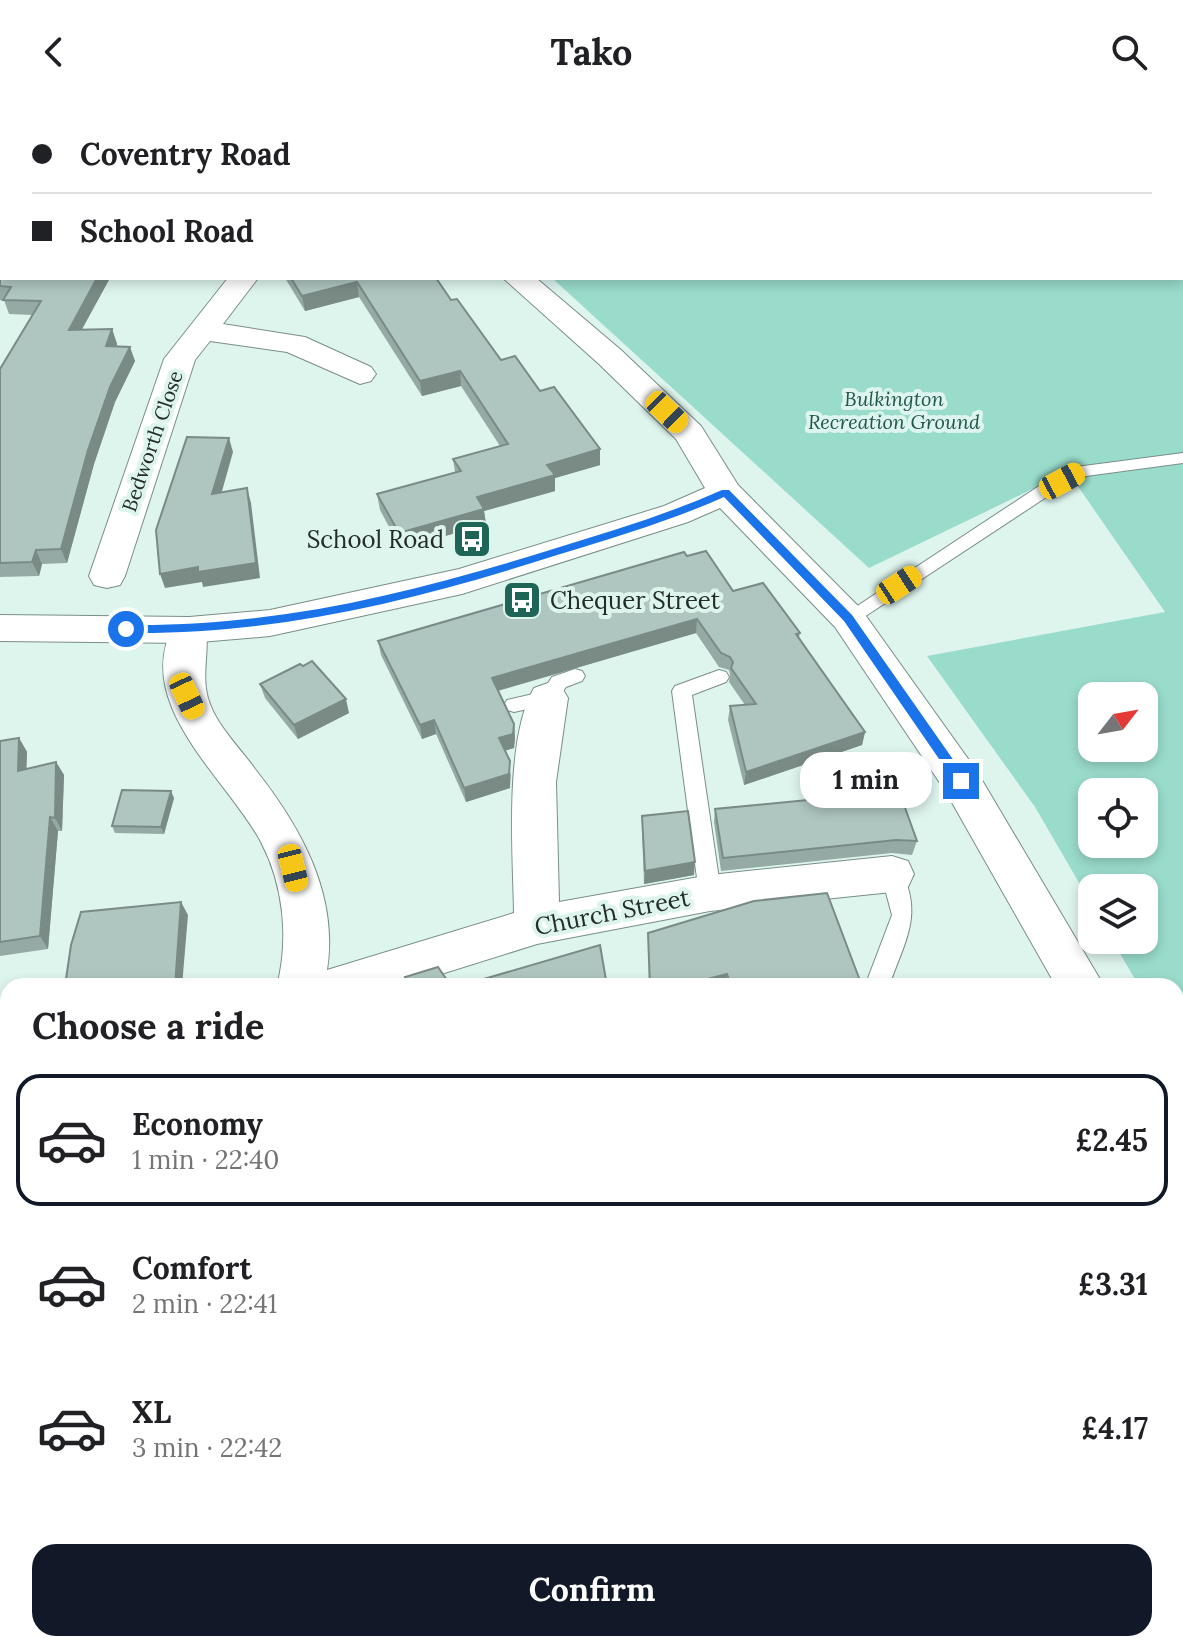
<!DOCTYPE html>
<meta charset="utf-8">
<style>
:root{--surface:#fff;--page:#f6f6f6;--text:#202124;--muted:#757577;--line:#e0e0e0;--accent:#111827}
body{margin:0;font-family:Lora,serif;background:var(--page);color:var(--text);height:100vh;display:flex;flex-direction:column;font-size:30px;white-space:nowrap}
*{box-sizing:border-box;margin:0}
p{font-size:26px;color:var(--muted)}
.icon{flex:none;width:44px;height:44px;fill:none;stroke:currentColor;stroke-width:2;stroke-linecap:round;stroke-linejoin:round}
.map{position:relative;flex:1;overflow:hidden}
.sheet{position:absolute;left:0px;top:874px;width:1184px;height:674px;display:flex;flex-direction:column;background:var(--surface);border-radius:24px 24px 0 0;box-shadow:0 4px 12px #0003}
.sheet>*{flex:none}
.guide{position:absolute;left:0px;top:0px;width:1184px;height:176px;box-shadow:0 4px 12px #0003;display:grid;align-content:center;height:176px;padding:0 32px;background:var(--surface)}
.needle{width:52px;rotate:59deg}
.controls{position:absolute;left:1078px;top:578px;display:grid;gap:16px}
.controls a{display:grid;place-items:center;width:80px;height:80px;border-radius:16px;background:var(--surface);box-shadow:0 4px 12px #0003;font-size:40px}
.end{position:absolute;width:36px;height:36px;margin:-18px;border:10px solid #1a73e8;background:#fff;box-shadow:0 0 0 4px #fff}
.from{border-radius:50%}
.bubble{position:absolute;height:56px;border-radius:24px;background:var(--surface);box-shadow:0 4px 12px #0003;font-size:26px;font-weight:700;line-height:56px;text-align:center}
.car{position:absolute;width:24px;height:48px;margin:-24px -12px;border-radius:10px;box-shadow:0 0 6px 2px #0007;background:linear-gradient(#f5c518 24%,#345 0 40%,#f5c518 0 76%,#345 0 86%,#f5c518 0)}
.guide b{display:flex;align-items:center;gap:28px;height:76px;font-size:30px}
.guide b+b{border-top:2px solid var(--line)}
.guide i{width:20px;height:20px;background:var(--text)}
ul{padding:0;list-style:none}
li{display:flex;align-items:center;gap:24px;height:132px;margin:0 16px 12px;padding:0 16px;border:4px solid transparent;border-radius:24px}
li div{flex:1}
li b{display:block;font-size:30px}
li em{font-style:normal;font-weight:700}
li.on{border-color:var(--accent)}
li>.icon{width:72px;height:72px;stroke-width:1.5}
h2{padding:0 32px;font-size:36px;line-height:96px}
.button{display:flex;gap:16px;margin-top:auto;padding:16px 32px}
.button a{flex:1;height:92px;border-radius:24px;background:var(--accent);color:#fff;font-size:32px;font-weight:700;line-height:92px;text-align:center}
header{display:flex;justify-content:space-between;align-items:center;height:104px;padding:0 32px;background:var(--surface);font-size:36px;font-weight:700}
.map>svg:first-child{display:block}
.green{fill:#9adccc;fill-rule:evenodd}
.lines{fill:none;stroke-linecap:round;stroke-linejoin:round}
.service-casing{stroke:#798e89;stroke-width:2}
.minor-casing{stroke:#798e89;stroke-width:2}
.secondary-casing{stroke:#798e89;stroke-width:2}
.service{fill:#fff;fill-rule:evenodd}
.minor{fill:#fff;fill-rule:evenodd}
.secondary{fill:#fff;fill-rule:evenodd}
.wall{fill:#96aaa5}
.shaded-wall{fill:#7a8b86}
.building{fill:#afc6c0;stroke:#7a8b86;stroke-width:2}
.route{fill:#1a73e8}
.labels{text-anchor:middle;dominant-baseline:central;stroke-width:8;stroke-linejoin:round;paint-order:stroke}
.far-park-label{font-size:20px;font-style:italic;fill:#21584c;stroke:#def5ee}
.far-street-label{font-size:20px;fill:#232c2a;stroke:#def5ee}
.poi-label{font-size:24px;fill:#232c2a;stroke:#def5ee;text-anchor:end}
.street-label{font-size:24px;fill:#232c2a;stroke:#def5ee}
</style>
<header><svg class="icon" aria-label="back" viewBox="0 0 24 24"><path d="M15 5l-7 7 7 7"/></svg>Tako<svg class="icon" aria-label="search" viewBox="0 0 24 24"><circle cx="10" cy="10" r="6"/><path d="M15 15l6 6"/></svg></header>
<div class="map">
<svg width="1183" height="1547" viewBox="0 0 1183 1547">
<rect width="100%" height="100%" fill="#def5ee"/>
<!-- green -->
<g class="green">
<path d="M662,0H1183V957L1176,945V882H1139L1112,836H1144V784H1092V801L1035,703L927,552L1165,508L1068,368L869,464L552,174H1182V2ZM1092,592H1144V644H1092ZM1092,688H1144V740H1092Z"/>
<path d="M466,1540H832L817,1547H468Z"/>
</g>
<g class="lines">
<defs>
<g id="service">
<path d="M1183,349V359L1086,372L1048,392L855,519H841L839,514L1036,384L1076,363Z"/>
<path d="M575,565L582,567L585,572L582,577L566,583L555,599L514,608L507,606L504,601L507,596L542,588L552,573Z"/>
<path d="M719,566L726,568L729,573L726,578L692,591L721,789L718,795L710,798L702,795L699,789L672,587L675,582Z"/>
<path d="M892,761L900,764C924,811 905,836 889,882H865L892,811L881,770L884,764Z"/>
</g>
<g id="minor">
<path d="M228,174H258L223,220L305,233L371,263L376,270L371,277L360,280L287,248L210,237L195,256L125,472L120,481L107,484L94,481L89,472L164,255Z"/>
<path d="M189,513L202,517C214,536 198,571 210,600C219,624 240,644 255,665C300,722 339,790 327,866L514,809C513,748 504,637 534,584L548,579L562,584L568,594L556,678L559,798L710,771L892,752L908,757L914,770L908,783L892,788L710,807L537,840L403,882H277C289,835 284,782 261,738C227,674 128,598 176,517Z"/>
<path d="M0,958L8,961V1009L0,1005Z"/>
<path d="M8,1166V1224L0,1227V1169Z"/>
</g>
<g id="secondary">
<rect x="363" y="0" width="26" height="2"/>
<path d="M503,174H536L621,246L701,322L738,381L861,505L976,666L1104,882H1056L946,688L835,523L720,404L688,418L462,490L270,532L189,539L0,537V511L189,513L270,506L459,465L664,402L705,384L676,335L599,260Z"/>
<path d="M1176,1023L1183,1026V1084L1176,1081Z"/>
</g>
</defs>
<!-- service casing -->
<use href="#service" class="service-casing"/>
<!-- minor casing -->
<use href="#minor" class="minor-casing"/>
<!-- secondary casing -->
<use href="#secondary" class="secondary-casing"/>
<!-- service -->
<use href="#service" class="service"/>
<!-- minor -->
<use href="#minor" class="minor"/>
<!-- secondary -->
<use href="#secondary" class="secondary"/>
</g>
<!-- wall -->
<g class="wall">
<path d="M0,0H294V2H2V174H110L81,226L112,225L117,240L116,243L135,257L115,298L94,360L67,459L42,460L39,472L0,473V265L33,211L9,210L4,196H0Z"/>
<path d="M431,0H629V2H430Z"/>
<path d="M285,174H436L451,196L501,256L540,287L600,361L555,374V387L484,407L486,420L401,445L380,406L377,390L455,368L453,355L500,342L461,282L422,292L359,193L305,207Z"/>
<path d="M687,452L733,487L800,529L799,534L865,628L862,641L744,681L728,616L730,602L745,601L729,578L730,570L729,566L719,563L696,529L498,587L514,620L515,634L514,644L504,647L511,671L510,684L466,698L436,630L422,635L381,551L378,537Z"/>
<path d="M260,580L349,609L298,635L265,594Z"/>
<path d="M19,634L27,648L26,665L56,658L64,671L62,727H58L48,845L0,852V637Z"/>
<path d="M174,694L164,730L115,729L112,722Z"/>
<path d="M715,705L917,737L912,751L892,749L721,767L714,718Z"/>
<path d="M642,712L694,771L644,780L642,725Z"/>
<path d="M648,829L862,882H727L725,878L710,882H649Z"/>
<path d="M1159,1540H1176L1183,1542L1162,1546Z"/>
</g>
<!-- shaded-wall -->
<g class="shaded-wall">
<path d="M97,174H110L74,240L69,226Z"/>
<path d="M357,178L359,193L305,207L302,192Z"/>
<path d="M112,225L117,240L111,257L106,242Z"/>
<path d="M130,243L135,257L115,298L94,360L67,459L61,445L88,346L110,283Z"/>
<path d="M460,267L461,282L422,292L420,277Z"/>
<path d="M229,334L233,348L217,405L212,390Z"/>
<path d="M600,345V361L555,374V387L484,407L486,420L401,445L399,429L547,361Z"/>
<path d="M247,384L251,399L260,474L203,483L202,478L165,484L160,470Z"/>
<path d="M36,446L42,460L39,472L32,458Z"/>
<path d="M697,515L696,529L493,588L492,574Z"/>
<path d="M346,595L349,609L298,635L294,621Z"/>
<path d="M434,616L436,630L422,635L420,621Z"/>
<path d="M514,620L515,634L514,644L500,648L499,634Z"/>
<path d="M865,628L862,641L744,681L746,668Z"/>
<path d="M19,634L27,648L26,680L18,667Z"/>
<path d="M510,657V684L466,698L464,684Z"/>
<path d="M56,658L64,671L62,727L55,714Z"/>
<path d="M171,687L174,694L164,730L161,723Z"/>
<path d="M50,713L58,727L48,845L40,832Z"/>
<path d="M695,758L694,771L644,780L645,767Z"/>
<path d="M181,798L188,811L182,882H175Z"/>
<path d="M727,870L725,878L710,882H681Z"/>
<path d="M462,1540H466L468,1547H464Z"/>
</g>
<!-- building -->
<g class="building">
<path d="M0,0H290L289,2H2V174H97L69,226L112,225L106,242L130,243L110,283L88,346L61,445L36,446L32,458L0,459V265L41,197L3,196L11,183L0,182Z"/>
<path d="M431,0H593V2H430Z"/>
<path d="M291,174H436L451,196L457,195L501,256L515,252L540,287L554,283L600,345L547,361L555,371L477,393L484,405L399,429L377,390L461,367L453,355L508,340L460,267L420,277L357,178L302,192Z"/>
<path d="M187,333L229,334L212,390L247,384L256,459L198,468V463L160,470L156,426Z"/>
<path d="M706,447L733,487L763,479L800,529L796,530L865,628L746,668L730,602L756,600L731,564L733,558L730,553L721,549L697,515L492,574L514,620L513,630L499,634L510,657L509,670L464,684L434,616L420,621L378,537L684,448L687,452Z"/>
<path d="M312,557L346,595L294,621L260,580L300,560L303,562Z"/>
<path d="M19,634L18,667L56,658L55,714L50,713L40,832L0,838V637Z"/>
<path d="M122,686L171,687L161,723L112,722Z"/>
<path d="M899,687L917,737L896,736L723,754L715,705Z"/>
<path d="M688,707L695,758L645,767L642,712Z"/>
<path d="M827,789L862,882H731L727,870L681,882H650L648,829L754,797Z"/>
<path d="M181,798L175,882H65L71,841L81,808Z"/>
<path d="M600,841L607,882H460Z"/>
<path d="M438,863L451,882H410L405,873Z"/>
<path d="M1176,1380L1183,1396V1542L1174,1544L1172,1540H1176Z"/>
<path d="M258,1540H462L464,1547H259Z"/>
<path d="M832,1540H849L852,1547H817Z"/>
</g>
<!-- route -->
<path class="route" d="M722,386H729L852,511L966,674V681H957L844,517L724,393C670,417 613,434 557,451C414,497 277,531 126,529L120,525L126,521C275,523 409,490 550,446C608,428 666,411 722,386Z"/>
<!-- icons -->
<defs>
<symbol id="bus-square" viewBox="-11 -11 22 22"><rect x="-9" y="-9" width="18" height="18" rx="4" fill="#1f6557" stroke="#def5ee"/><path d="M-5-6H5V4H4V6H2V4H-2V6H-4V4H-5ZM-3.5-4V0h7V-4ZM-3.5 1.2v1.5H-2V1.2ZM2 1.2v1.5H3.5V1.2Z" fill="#fff"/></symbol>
</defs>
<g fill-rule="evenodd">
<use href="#bus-square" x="450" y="413" width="44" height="44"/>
<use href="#bus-square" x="500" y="474" width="44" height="44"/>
</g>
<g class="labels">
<!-- far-park labels -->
<g class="far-park-label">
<text x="894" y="294">Bulkington<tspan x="894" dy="23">Recreation Ground</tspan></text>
</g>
<!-- far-street labels -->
<g class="far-street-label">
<text transform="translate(152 337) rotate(-71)">Bedworth Close</text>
</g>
<!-- poi labels -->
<g class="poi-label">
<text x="444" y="435">School Road</text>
<text x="550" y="496" text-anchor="start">Chequer Street</text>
</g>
<!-- street labels -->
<g class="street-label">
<text transform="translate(612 808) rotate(-11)">Church Street</text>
</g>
</g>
</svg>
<div class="controls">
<a><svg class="needle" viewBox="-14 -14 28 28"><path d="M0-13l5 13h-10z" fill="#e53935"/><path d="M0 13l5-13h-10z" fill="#757577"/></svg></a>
<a><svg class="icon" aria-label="locate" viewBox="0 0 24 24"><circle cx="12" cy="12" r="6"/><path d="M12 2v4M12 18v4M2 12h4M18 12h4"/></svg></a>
<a><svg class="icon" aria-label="layers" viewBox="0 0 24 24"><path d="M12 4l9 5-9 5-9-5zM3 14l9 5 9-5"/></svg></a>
</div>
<i class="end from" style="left:126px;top:525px"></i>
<i class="end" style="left:961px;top:677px"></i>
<div class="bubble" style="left:800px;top:648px;width:132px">1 min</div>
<i class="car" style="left:667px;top:308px;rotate:134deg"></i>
<i class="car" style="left:1062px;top:377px;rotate:62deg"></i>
<i class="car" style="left:899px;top:481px;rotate:57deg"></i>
<i class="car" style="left:187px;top:592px;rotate:155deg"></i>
<i class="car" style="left:293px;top:764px;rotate:166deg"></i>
<div class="guide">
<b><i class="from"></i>Coventry Road</b>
<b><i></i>School Road</b>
</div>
<section class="sheet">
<h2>Choose a ride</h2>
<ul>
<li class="on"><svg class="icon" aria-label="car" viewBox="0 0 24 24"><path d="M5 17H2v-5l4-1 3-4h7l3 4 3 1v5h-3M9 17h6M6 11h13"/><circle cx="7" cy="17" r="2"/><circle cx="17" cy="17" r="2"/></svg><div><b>Economy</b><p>1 min · 22:40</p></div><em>£2.45</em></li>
<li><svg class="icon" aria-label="car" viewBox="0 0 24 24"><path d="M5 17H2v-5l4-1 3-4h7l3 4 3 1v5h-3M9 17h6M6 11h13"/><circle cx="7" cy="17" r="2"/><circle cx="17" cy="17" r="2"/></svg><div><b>Comfort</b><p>2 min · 22:41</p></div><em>£3.31</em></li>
<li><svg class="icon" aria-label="car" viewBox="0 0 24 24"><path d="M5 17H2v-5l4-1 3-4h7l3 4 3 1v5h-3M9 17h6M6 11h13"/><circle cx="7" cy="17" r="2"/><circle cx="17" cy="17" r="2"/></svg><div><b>XL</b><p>3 min · 22:42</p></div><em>£4.17</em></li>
</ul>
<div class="button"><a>Confirm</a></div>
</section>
</div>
